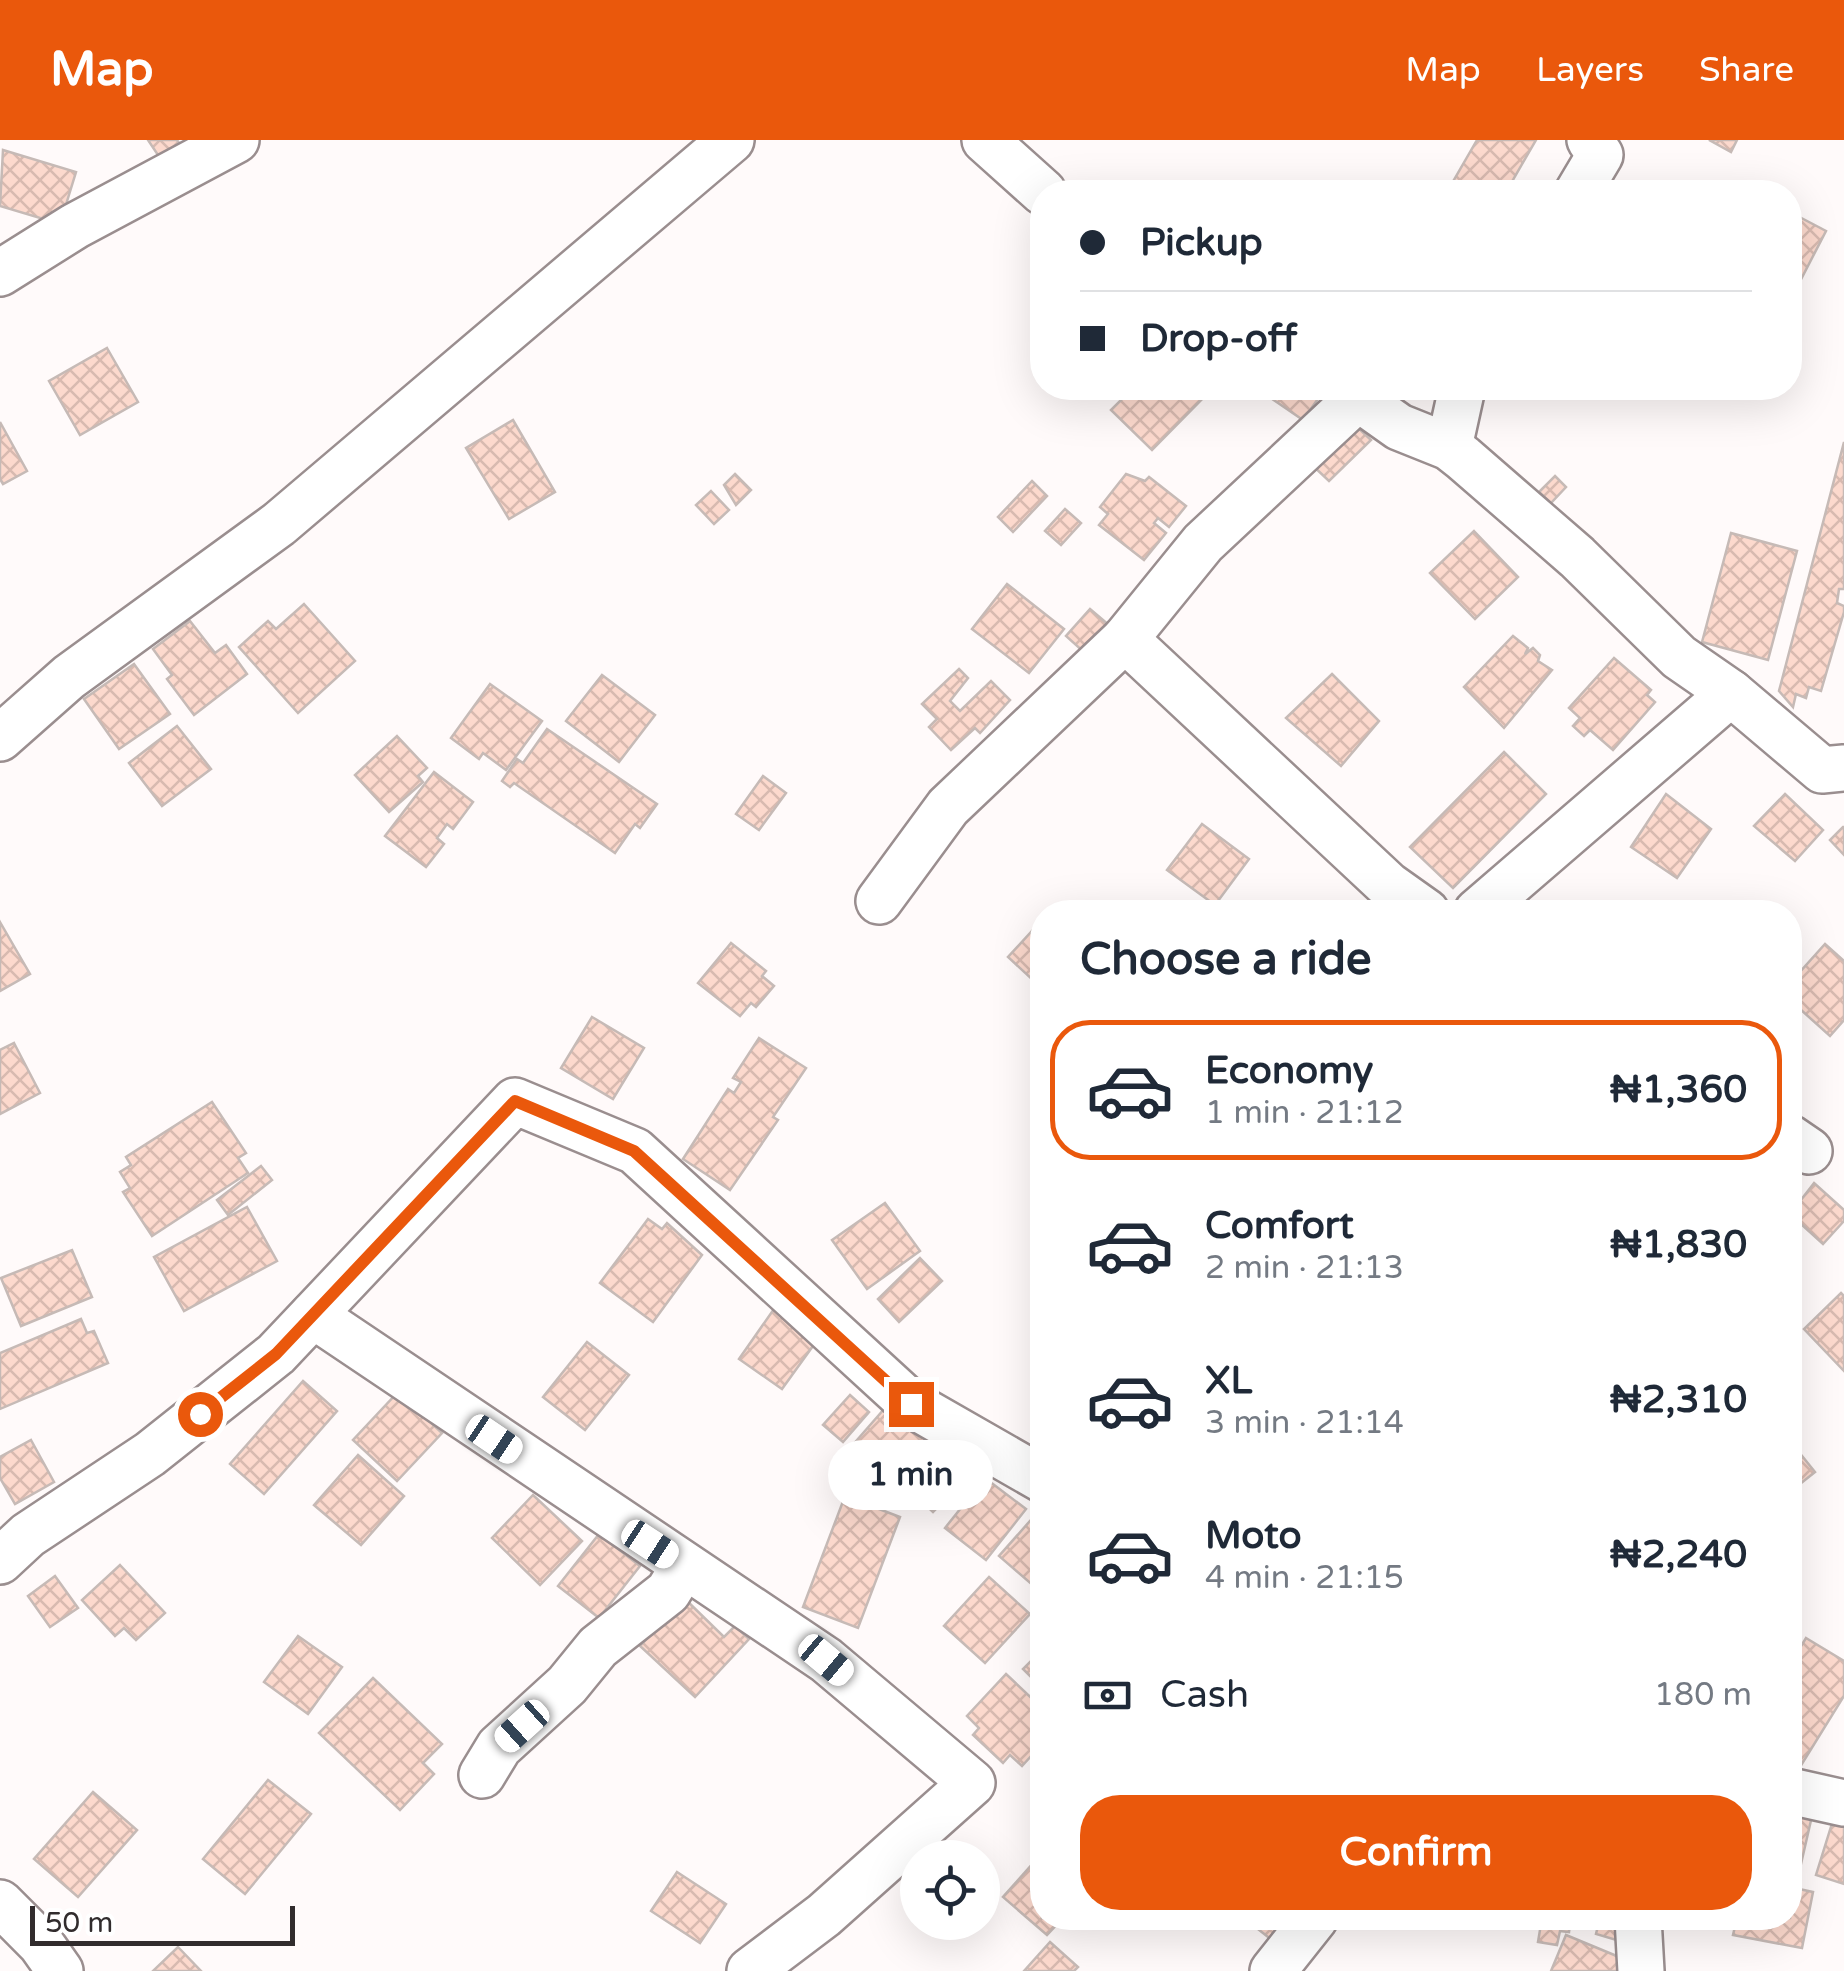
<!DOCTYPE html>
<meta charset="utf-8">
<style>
:root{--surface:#fff;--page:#f2f2f3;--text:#1f2937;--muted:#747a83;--line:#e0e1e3;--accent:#ea580c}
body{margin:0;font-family:"Varela Round",sans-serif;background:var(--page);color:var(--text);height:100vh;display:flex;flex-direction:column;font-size:38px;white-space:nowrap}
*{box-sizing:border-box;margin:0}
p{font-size:32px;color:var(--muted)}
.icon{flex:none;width:55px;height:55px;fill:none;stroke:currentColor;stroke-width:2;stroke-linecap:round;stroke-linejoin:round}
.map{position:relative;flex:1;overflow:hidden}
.side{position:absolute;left:1030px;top:760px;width:772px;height:1030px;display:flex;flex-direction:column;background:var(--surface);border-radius:40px;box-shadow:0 10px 40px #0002}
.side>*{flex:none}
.guide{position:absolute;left:1030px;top:40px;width:772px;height:220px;border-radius:40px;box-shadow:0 10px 40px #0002;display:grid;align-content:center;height:220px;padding:0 50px;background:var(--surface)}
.fabs{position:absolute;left:900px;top:1700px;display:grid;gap:20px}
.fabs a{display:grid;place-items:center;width:100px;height:100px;border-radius:50%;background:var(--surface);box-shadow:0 10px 40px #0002;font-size:50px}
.scale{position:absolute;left:30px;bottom:25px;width:265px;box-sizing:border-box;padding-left:10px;border:5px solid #312c2d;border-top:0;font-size:28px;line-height:35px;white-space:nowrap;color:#312c2d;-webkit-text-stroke:8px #fff;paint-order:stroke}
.end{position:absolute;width:45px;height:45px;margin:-22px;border:12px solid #ea580c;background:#fff;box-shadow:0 0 0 5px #fff}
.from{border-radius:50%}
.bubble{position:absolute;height:70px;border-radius:35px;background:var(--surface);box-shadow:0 10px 40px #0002;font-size:32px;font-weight:800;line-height:70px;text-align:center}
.car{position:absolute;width:30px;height:60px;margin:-30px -15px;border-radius:12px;box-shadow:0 0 8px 2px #0007;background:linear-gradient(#fff 24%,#345 0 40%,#fff 0 76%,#345 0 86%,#fff 0)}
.guide b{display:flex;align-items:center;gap:35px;height:95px;font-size:38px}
.guide b+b{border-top:2px solid var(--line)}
.guide i{width:25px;height:25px;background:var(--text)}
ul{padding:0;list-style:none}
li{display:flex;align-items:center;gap:30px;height:140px;margin:0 20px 15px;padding:0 30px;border:5px solid transparent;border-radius:40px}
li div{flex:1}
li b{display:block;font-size:38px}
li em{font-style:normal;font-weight:800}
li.current{border-color:var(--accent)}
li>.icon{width:90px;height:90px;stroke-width:1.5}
h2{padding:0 50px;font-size:45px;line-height:120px}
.pay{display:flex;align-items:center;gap:25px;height:110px;padding:0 50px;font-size:38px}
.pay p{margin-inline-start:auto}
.action{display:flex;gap:20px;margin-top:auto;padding:20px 50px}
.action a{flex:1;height:115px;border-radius:40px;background:var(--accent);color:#fff;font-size:40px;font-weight:800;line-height:115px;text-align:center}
header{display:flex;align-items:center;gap:60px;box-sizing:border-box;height:140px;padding:0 50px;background:var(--accent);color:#fff}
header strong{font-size:48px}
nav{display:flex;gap:55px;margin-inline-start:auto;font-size:35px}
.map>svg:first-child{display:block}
.building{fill:url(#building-cross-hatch);stroke:#c6bab6;stroke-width:2.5}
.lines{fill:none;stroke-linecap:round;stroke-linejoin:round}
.minor-casing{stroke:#9a8e8f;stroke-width:50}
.minor{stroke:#fff;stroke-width:45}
.route{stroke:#ea580c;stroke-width:12}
</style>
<header>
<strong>Map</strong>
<nav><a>Map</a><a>Layers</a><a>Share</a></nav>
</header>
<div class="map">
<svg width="1844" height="1831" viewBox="0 0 1844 1831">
<defs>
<pattern id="building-cross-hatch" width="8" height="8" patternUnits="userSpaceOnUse" patternTransform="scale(2.5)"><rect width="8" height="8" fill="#fcd9cd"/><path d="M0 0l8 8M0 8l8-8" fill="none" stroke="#d8bab0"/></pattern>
</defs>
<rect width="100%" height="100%" fill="#fffafa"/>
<!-- building -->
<g class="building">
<path d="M148,0H177L184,10L164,24Z"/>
<path d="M1477,0H1536L1506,52H1447Z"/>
<path d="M1709,0H1737L1731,12Z"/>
<path d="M3,10L76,32L60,84L0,66Z"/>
<path d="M1790,72L1826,91L1795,151L1790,149Z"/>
<path d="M107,208L138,262L80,295L49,241Z"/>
<path d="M1133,248H1213L1152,310L1111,270Z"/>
<path d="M1256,248H1309L1320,256L1303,280Z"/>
<path d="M513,280L555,352L509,379L466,308Z"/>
<path d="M0,282L27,331L3,344L0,339Z"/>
<path d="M1353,283L1371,300L1329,341L1311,324Z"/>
<path d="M1844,302V449H1839L1837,463L1844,466V472L1821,551L1809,547L1806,558L1796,554L1793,567L1779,551Z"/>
<path d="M735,334L751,350L736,365L724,345Z"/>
<path d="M1126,334L1145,341L1149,337L1186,366L1169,387L1158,378L1154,383L1166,393L1144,420L1099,385L1108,374L1100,367Z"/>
<path d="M1555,336L1566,347L1551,363L1539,352Z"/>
<path d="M1032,341L1047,356L1013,392L998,377Z"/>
<path d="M711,351L729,370L714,384L696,365Z"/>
<path d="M1065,369L1081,383L1061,405L1045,391Z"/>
<path d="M1474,391L1518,437L1475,479L1430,433Z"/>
<path d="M1731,393L1797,411L1768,520L1702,502Z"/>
<path d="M1007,444L1064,489L1029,533L972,489Z"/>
<path d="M304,464L355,521L298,573L239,507L268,481L276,489Z"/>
<path d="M1090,469L1110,486L1086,514L1066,496Z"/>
<path d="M190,481L215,513L226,505L247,534L194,575L167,539L172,535L153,509Z"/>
<path d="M1513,496L1528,508L1525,514L1533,508L1540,515L1538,521L1552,530L1504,588L1464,547Z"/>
<path d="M1614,518L1651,550L1647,555L1655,562L1613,610L1590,590L1584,596L1573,586L1580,578L1569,568Z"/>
<path d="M134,524L170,574L119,609L84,559Z"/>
<path d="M959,529L968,538L950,561L960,571L991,541L1010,560L980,593L975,588L951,610L929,587L937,579L922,564Z"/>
<path d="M1332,534L1379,581L1341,626L1286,578Z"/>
<path d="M602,535L655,575L619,622L566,581Z"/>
<path d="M490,544L542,581L506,630L483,613L479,619L451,598Z"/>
<path d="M177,586L211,629L162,666L129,623Z"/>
<path d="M547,589L657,664L640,688L635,684L615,713L514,643L510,647L502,641L517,619L523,623Z"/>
<path d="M397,596L427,628L418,636L423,642L389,672L355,635Z"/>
<path d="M1504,612L1546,654L1453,748L1410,707Z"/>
<path d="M434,632L473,662L453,689L447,684L437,698L444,704L426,727L385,696Z"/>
<path d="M763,636L786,653L759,690L736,674Z"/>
<path d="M1666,654L1711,689L1677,738L1631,707Z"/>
<path d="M1785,654L1823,690L1795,721L1754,686Z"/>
<path d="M1202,684L1249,719L1215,765L1167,730Z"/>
<path d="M1843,687H1844V715L1830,700Z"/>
<path d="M1042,780V834L1035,842L1008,817Z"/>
<path d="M0,782L30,834L0,851Z"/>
<path d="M731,803L766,831L762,836L774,846L756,867L751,863L740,876L698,843Z"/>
<path d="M1825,804L1844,821V880L1830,896L1790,860V843Z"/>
<path d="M592,877L644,908L613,959L561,928Z"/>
<path d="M759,898L806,928L773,977L778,980L730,1050L683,1019L728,949L734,953L741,942L733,938Z"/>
<path d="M14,903L40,953L0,974V910Z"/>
<path d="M212,962L246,1013L238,1018L248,1033L152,1096L123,1052L130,1048L120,1032L131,1025L126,1017Z"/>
<path d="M261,1026L272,1040L228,1075L217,1060Z"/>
<path d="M1814,1043L1844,1070V1081L1823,1104L1790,1074Z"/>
<path d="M885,1063L920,1111L867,1149L832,1100Z"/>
<path d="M247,1067L277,1121L184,1171L154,1117Z"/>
<path d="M648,1079L662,1089L667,1083L702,1115L653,1182L600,1143Z"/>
<path d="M72,1110L92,1157L21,1186L1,1138Z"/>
<path d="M920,1118L942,1141L899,1182L878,1159Z"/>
<path d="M1841,1153L1844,1156V1231L1804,1189Z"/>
<path d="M774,1169L818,1199L782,1249L739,1219Z"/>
<path d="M81,1179L87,1193L94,1191L108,1223L0,1269V1213Z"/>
<path d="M587,1202L629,1235L585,1290L543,1257Z"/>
<path d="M303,1241L337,1271L264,1354L230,1324Z"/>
<path d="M398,1252L442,1293L397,1341L353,1300Z"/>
<path d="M850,1255L869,1272L843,1302L823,1285Z"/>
<path d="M892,1260L935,1297L893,1345L850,1308Z"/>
<path d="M31,1300L54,1342L15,1364L0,1338V1317Z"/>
<path d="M1790,1301L1815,1332L1790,1352Z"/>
<path d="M968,1306L984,1321L933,1372L917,1357Z"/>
<path d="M358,1315L404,1356L361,1405L314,1365Z"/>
<path d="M985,1338L1026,1369L986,1420L945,1388Z"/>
<path d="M533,1355L582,1401L540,1445L492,1398Z"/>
<path d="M845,1356L900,1377L858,1488L803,1467Z"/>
<path d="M1037,1373L1042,1378V1453L999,1416Z"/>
<path d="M599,1394L640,1426L599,1478L558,1446Z"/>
<path d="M120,1425L165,1473L136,1500L124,1488L115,1496L82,1460Z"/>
<path d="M55,1436L78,1468L50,1487L28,1456Z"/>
<path d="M989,1437L1030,1474L985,1523L944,1486Z"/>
<path d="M685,1459L724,1497L735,1486L749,1499L695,1557L640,1506Z"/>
<path d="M298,1496L342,1527L308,1574L264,1542Z"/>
<path d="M1806,1498L1844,1521V1556L1800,1627L1790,1621V1524Z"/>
<path d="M1042,1510V1548L1023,1529Z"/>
<path d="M1006,1534L1042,1568V1604L1022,1626L1010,1615L1003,1623L973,1595L979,1588L967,1576Z"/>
<path d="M373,1538L442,1604L423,1623L434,1634L400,1670L319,1593Z"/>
<path d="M268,1640L311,1674L245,1754L203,1719Z"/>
<path d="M93,1652L137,1690L78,1757L34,1719Z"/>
<path d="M1792,1671L1812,1676L1798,1737L1790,1735Z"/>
<path d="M1834,1677L1844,1680V1744L1816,1735Z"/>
<path d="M1042,1713V1778H1063L1047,1795L1003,1757Z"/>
<path d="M677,1732L726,1764L700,1803L651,1771Z"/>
<path d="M1790,1747L1813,1752L1802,1808L1733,1795L1737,1778H1790Z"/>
<path d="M1244,1778H1299L1277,1804Z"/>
<path d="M1542,1778H1571L1569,1792L1560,1791L1557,1805L1538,1802Z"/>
<path d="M1600,1778L1628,1784L1623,1802L1596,1794Z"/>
<path d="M1566,1795L1624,1819L1619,1831H1551Z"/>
<path d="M1050,1802L1078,1827L1074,1831H1024Z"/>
<path d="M178,1807L201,1831H153Z"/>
</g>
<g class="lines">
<defs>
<g id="minor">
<path d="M985,0L1043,52"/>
<path d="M1578,52L1600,15L1590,0"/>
<path d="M0,133L75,86L236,0"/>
<path d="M1344,248L1399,287L1449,307L1463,318L1577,417L1679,517L1731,553L1822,630L1844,628"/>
<path d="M1358,258L1203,403L1125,499L1388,745L1426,772"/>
<path d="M1449,307L1462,248"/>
<path d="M0,598L69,537L279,384L731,0"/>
<path d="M879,761L948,667L1125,499"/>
<path d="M1477,772L1731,553"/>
<path d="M1790,998L1809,1011"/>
<path d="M313,1175L826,1520L972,1643L824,1775L750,1831"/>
<path d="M0,1421L28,1395L150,1314L276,1214L515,961L635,1011L911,1264L1042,1339"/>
<path d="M482,1635L499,1607L567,1545L598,1507L668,1452L684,1426"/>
<path d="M1790,1651L1844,1663"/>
<path d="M0,1763L41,1804L60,1831"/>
<path d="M1638,1778L1641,1831"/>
<path d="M1273,1831L1315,1778"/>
</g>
</defs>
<!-- minor casing -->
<use href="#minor" class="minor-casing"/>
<!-- minor -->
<use href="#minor" class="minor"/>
</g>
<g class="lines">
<!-- route -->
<path class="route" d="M200,1274L276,1214L515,961L634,1011L911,1264"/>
</g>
</svg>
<div class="fabs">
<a><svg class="icon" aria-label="locate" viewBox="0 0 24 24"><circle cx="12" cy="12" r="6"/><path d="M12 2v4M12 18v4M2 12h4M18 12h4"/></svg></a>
</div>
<div class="scale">50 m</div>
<i class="end from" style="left:200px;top:1274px"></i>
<i class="end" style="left:911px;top:1264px"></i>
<div class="bubble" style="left:828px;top:1300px;width:165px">1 min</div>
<i class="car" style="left:494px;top:1299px;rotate:124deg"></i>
<i class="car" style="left:650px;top:1404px;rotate:123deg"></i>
<i class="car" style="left:826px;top:1520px;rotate:130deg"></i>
<i class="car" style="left:522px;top:1586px;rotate:228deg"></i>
<div class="guide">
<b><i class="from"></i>Pickup</b>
<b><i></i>Drop-off</b>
</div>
<section class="side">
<h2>Choose a ride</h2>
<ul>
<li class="current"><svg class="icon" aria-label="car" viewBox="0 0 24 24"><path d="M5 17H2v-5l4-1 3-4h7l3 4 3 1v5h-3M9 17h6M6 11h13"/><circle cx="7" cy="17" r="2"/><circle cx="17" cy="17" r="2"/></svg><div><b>Economy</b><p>1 min · 21:12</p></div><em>₦1,360</em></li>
<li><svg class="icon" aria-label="car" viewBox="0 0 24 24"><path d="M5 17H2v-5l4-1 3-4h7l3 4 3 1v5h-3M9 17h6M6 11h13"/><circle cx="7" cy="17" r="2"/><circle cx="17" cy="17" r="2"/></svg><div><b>Comfort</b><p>2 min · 21:13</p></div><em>₦1,830</em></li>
<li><svg class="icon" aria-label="car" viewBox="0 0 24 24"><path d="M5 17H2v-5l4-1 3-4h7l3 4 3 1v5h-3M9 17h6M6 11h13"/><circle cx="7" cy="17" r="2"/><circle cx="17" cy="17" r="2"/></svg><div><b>XL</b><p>3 min · 21:14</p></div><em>₦2,310</em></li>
<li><svg class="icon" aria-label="car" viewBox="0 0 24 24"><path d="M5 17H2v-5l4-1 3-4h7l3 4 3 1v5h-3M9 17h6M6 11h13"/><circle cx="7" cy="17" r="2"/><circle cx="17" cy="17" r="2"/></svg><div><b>Moto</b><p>4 min · 21:15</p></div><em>₦2,240</em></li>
</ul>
<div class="pay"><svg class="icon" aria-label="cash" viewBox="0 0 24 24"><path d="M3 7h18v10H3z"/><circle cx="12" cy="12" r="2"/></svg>Cash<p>180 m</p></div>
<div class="action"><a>Confirm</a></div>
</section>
</div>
